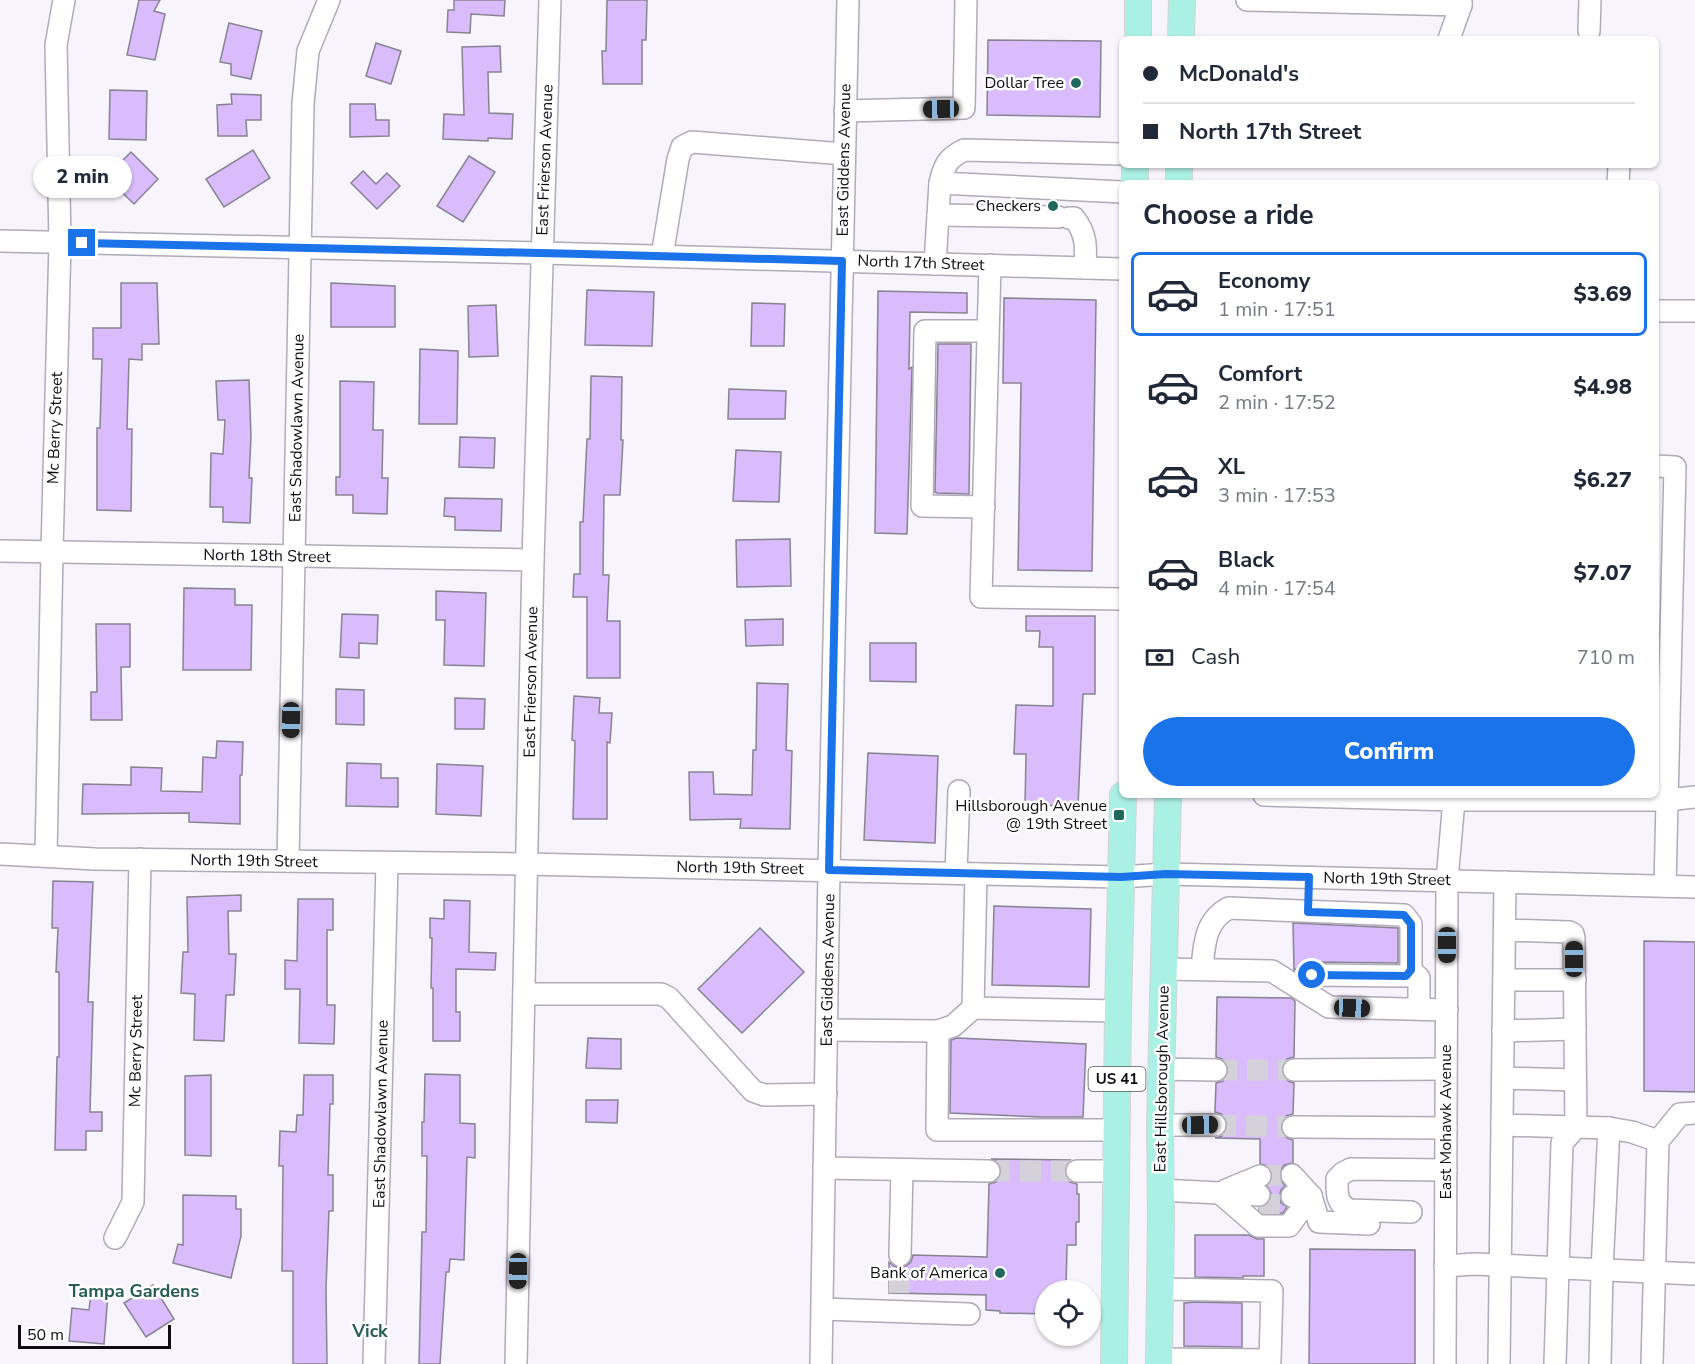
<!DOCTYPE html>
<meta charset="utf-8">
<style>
:root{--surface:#fff;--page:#f2f2f3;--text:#1f2937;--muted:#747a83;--line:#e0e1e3;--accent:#1a73e8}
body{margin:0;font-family:"Nunito Sans",sans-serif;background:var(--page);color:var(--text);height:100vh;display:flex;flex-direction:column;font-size:22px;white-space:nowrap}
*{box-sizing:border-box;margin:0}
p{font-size:20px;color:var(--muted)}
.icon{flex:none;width:33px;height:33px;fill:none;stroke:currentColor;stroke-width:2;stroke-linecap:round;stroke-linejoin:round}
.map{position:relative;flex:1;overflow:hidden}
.side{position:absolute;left:1119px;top:180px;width:540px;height:618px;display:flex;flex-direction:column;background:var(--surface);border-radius:9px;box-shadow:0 2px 4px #0004}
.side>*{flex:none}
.banner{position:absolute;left:1119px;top:36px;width:540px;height:132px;border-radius:9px;box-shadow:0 2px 4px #0004;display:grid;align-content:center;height:132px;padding:0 24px;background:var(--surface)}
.tools{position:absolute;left:1035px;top:1280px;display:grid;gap:12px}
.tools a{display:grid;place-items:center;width:66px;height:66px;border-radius:50%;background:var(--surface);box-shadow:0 2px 4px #0004;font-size:30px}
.scale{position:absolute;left:18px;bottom:15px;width:153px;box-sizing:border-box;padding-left:6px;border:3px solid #0e0c11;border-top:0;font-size:16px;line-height:21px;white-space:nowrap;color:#0e0c11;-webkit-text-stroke:4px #fff;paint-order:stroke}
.end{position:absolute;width:27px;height:27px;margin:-14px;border:8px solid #1a73e8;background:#fff;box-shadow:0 0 0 3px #fff}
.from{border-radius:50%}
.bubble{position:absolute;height:42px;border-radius:21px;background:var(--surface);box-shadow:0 2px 4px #0004;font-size:20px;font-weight:800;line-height:42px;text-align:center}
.car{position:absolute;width:18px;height:36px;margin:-18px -9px;border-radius:8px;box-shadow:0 0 4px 2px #0007;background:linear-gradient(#222 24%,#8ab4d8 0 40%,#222 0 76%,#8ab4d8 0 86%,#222 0)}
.banner b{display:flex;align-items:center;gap:21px;height:57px;font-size:22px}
.banner b+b{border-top:2px solid var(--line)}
.banner i{width:15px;height:15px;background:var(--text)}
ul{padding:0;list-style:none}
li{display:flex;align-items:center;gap:18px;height:84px;margin:0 12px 9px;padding:0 12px;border:3px solid transparent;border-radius:9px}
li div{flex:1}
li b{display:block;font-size:22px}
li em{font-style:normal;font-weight:800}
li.selected{border-color:var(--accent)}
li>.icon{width:54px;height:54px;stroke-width:1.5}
h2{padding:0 24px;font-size:27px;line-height:72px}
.pay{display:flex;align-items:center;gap:15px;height:66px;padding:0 24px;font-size:22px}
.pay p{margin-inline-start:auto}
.cta{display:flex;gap:12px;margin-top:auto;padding:12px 24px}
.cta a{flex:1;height:69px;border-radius:36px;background:var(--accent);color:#fff;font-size:24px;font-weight:800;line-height:69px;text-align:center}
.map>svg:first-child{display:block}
.building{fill:#d9bcfc;stroke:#898391;stroke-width:1.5}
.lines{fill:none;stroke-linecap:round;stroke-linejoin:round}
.minor-tunnel{stroke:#d5d1da;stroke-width:21;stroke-dasharray:21 10;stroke-linecap:butt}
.minor-casing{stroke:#b0aab9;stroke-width:24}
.major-casing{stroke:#d4d3d4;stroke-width:28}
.minor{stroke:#fff;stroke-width:21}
.major{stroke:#abf0e5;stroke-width:26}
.route{stroke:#1a73e8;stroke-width:8}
.poi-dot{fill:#20685d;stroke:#fff;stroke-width:2}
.labels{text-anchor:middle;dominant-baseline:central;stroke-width:5;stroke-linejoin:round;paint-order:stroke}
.shield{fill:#fff;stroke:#565558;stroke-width:1.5}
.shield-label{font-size:15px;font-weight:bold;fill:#0e0c11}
.poi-label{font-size:16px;fill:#0e0c11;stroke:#fff;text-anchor:end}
.street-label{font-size:16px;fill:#0e0c11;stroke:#fff}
.neighbourhood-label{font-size:18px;font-weight:bold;fill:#265d54;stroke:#fff}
</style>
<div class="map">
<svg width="1695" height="1364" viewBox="0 0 1695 1364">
<rect width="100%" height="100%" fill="#f8f4fd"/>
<!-- building -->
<g class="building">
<path d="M139,0H160L154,11L165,14L155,60L127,55Z"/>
<path d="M454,0H505L504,16L471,14L470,33L447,32L448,10H454Z"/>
<path d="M607,0H647L646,40H642V84H603L602,51H606Z"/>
<path d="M229,23L262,31L251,79L231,75V64L220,62Z"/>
<path d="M988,40L1101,41L1100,117L987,115Z"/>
<path d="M376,43L401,51L391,84L366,76Z"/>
<path d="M500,46L501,72H488L489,113L513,114L512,139L488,138V141L443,139L444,114L464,115L462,47Z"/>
<path d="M110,90L147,91L146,140L109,139Z"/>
<path d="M231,94L261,95V120H246L247,136H218L217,105L232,104Z"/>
<path d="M350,104H375L376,120H389V136L350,137Z"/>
<path d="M253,150L270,178L224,207L206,179Z"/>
<path d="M131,152L158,179L134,204L106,177Z"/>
<path d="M469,156L495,172L463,222L437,206Z"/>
<path d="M363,171L376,184L387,173L400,186L377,209L351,183Z"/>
<path d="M121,283H157L159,344H142V360L129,359L127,429H132L131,511L97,510V428H100L102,359H93V328H121Z"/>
<path d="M331,283L395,286V327H331Z"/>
<path d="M587,290L654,292L652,346L585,345Z"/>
<path d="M878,291L967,293V313L910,312L909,369L912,367L907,534L875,533Z"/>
<path d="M1004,298L1096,300L1092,571L1018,570L1021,383H1003Z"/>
<path d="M752,303L785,304L784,346H751Z"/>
<path d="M496,305L498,356L469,357L468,306Z"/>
<path d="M938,344H971L969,494L937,493L935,492Z"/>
<path d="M420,349L458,351L457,424H419Z"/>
<path d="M591,376L622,377L621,440H623L620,495H604L603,575H609L607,621H620V678H587V597H573L574,574H580V522H583L587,439H590Z"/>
<path d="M249,380L251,437L249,478H252L250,523L223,522V507H210L211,453L223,454L225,420H218L216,381Z"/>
<path d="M340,381L374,382L373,430H383L382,478H388L387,514L353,513V495H336V477H340Z"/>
<path d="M729,389L786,391L785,419H728Z"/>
<path d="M460,437L495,438L494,468L459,467Z"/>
<path d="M736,450L781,452L779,502L733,501Z"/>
<path d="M445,498L502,499L501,531L455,530V517L444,516Z"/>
<path d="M790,539L791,586L737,587L736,540Z"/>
<path d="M184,588L235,589V605H252L251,670H183Z"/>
<path d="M436,591L486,593L484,666L444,665L445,620H436Z"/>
<path d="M342,614L378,615L377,644L359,643V658L340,657Z"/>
<path d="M1026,616H1095V694H1083L1078,806L1025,805L1026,754H1014L1016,705L1053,706V647H1039L1040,631H1026Z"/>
<path d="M783,619V645L746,646L745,620Z"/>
<path d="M96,624H130V667H121L122,720H91V692H97Z"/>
<path d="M870,643H916V682L870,681Z"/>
<path d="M757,683L788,684L786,750L792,751L790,829L740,828L741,819L690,820L689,772H713L714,794L752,795L753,750H756Z"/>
<path d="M336,689L364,690V725L336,724Z"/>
<path d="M574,696L600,698L599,713H612L610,743L607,742V819H573L575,741L572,740Z"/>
<path d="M455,698L485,699L484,729H455Z"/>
<path d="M217,741L243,742L242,775H240V824L189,822V813L82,814L83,784L131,785V767L162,768L161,791L202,792L203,757L216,758Z"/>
<path d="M868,753L938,756L935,843L864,840Z"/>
<path d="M347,763L381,764V778H398V807L346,806Z"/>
<path d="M437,764L483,766L481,816L436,814Z"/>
<path d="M53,881L93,882L88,1002H93L90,1112H102V1131H86V1150H55L57,1057H59V972H56L58,928H52Z"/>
<path d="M241,895V911H228L229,954H236L234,995H226L224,1041L194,1040L195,994L181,993L183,952H188L187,897Z"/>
<path d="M298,899H333V930H327V1005H335L334,1044L299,1043L300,989H285V960L297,961Z"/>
<path d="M444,900L470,901L469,952L496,953L495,970L456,969V1012H460V1041H433V988H431L432,938H430V918L444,919Z"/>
<path d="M994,906L1091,909L1089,987L992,985Z"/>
<path d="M1293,923L1398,928V963L1312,962L1294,970Z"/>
<path d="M760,928L804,972L742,1033L698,989Z"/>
<path d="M1644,941L1695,942V1092L1644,1091Z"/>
<path d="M1217,997L1291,998L1295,1001L1294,1057L1287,1059L1283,1063L1281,1070L1283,1077L1288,1081L1294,1083L1293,1114L1286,1116L1282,1121L1280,1126L1282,1134L1287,1138L1293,1140V1163L1284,1165L1280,1172V1178L1285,1186L1281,1190L1279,1197L1281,1203L1287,1207L1283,1213H1263L1259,1210V1208L1265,1206L1270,1201L1272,1195L1267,1186L1270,1183L1273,1177L1272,1172L1268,1166L1260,1164V1139L1215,1138L1222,1136L1226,1131L1228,1126L1226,1118L1221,1114L1215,1112L1216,1083L1223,1081L1227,1076L1229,1071L1227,1063L1222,1059L1216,1057Z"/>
<path d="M588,1038L621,1039V1069L586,1068Z"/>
<path d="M957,1038L1086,1044L1083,1117H1041L950,1113L951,1040Z"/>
<path d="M425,1074L460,1075V1123L475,1124V1158L467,1157L464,1260L450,1259L449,1272H446L440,1364H419L422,1232H426L427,1156H422V1122H424Z"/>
<path d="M211,1075V1156L185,1155V1076Z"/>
<path d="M304,1075H333V1104H330L328,1175H333V1211H329L326,1288L327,1364H293V1271H282L283,1166H279L280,1131L296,1132L297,1115H303Z"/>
<path d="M586,1100H618L617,1123L586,1122Z"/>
<path d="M991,1159L1070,1160L1066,1165L1064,1172L1066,1178L1070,1182L1077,1184V1194H1079V1222H1076V1245H1067L1066,1290H1046V1314L1000,1313V1311L986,1310V1295L889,1293V1262L894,1266L900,1268L906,1266L911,1262L913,1255L987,1257L989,1184L996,1182L1000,1178L1002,1172L1000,1164L996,1160Z"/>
<path d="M183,1195L236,1196V1209H241V1236L231,1278L173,1263L178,1244L183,1245Z"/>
<path d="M1195,1235H1249L1257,1239H1264V1276H1243V1278L1195,1277Z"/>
<path d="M1310,1249L1415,1250V1364H1309Z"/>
<path d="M153,1285L174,1319L146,1337L124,1303Z"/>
<path d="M91,1293L108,1295L104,1344L69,1341L72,1308L89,1310Z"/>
<path d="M1195,1302L1242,1303V1347L1184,1346V1303Z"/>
</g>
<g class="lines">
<!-- minor-tunnel -->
<g class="minor-tunnel">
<path d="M1216,1070H1294"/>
<path d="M1215,1125L1293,1127"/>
<path d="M989,1171H1077"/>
<path d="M1260,1176L1292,1175"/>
<path d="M1259,1204L1292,1205"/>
<path d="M899,1293L900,1255"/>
</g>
<defs>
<g id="minor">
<path d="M1247,0L1461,5"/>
<path d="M1589,31L1590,0"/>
<path d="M1449,39L1461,5V0"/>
<path d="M845,111L964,108L966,0"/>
<path d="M940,183L1122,192"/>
<path d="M1618,183L1619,165"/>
<path d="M938,215L1058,217"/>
<path d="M1069,218H1074C1087,234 1086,248 1085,268"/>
<path d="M0,241L542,253L1122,269"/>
<path d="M662,256L678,159L682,147L692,142L844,154"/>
<path d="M935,264L940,183C944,165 948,158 964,150L1122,154"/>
<path d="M990,265L981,597L1122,599"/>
<path d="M1656,311H1695"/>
<path d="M1656,466L1675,467L1665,886"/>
<path d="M984,507L922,506L925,331H988"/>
<path d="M0,551L533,560"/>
<path d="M1264,795L1454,800H1667L1695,797"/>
<path d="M0,854L95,859L526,864L1121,877L1166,874L1695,887"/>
<path d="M46,856L52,552L60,242L56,45L64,0"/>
<path d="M288,861L303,104L308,51L329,0"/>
<path d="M956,873L959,791"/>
<path d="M1505,930L1569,932L1573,934L1574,938L1576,1127L1562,1143L1555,1364"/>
<path d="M1164,969L1272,971L1329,1007L1447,1010"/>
<path d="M1202,969C1204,945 1205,920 1229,908L1404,915L1411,924V970L1406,976L1312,975L1295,985"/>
<path d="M1411,970L1419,978V1009"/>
<path d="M1504,980H1575"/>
<path d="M524,994H661L669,998L753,1091L764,1095L826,1094"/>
<path d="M973,1008L976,874"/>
<path d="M827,1030L938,1031"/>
<path d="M1503,1031L1575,1029"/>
<path d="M1161,1069L1216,1070"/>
<path d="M1294,1070L1446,1069"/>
<path d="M1503,1078L1575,1080"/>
<path d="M1160,1125H1215"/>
<path d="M1502,1125L1609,1128L1632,1132L1658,1141"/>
<path d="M1293,1127L1446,1128"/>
<path d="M1117,1130H937L938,1031L953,1026L973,1008L1118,1011"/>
<path d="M824,1168L989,1171"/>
<path d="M1077,1171H1117"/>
<path d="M1292,1175L1311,1196"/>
<path d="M1160,1190L1259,1195"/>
<path d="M1226,1190L1260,1176"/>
<path d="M1220,1193L1258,1226H1289L1311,1196"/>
<path d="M1292,1196H1311L1319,1222L1369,1224"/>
<path d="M1411,1212L1349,1210C1336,1203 1337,1193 1337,1179L1343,1173L1351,1169L1446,1170"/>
<path d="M115,1238L133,1202L140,859"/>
<path d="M900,1255L902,1170"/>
<path d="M1445,1266L1474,1264L1695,1274"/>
<path d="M822,1309L969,1314"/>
<path d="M1159,1359L1270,1360L1272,1291L1160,1289"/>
<path d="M374,1364L387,863"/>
<path d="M516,1364L533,560L550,0"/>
<path d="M821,1364L829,870L848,0"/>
<path d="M1445,1364L1447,880L1454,800"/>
<path d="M1499,1364L1505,882"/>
<path d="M1600,1364L1602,1270L1609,1128"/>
<path d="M1652,1364L1658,1141L1680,1114L1695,1113"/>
</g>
<g id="major">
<path d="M1138,39V0"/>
<path d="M1181,39L1182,0"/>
<path d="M1135,183V165"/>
<path d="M1179,183V165"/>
<path d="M1114,1364L1118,1011L1123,795"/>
<path d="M1159,1364L1161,1215L1160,1125L1168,795"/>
</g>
</defs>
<!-- minor casing -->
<use href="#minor" class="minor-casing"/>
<!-- major casing -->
<use href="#major" class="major-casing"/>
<!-- minor -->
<use href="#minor" class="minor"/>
<!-- major -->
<use href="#major" class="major"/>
</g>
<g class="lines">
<!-- route -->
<path class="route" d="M82,243L582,254L842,261L829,870L1121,877L1166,874L1309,877L1308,912L1404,915L1411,924V970L1406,976L1312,975"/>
</g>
<!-- markers -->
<g class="poi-dot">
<circle cx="1076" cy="83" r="6"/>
<circle cx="1053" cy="206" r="6"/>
<rect x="1113" y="809" width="12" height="12" rx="3"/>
<circle cx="1000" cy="1273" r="6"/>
</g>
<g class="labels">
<!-- shield labels -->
<rect class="shield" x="1088.5" y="1067" width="57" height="24" rx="4.5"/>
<g class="shield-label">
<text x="1117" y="1079">US 41</text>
</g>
<!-- poi labels -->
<g class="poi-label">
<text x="1064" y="83">Dollar Tree</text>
<text x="1041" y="206">Checkers</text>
<text x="1107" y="806">Hillsborough Avenue<tspan x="1107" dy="18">@ 19th Street</tspan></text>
<text x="988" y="1273">Bank of America</text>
</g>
<!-- street labels -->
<g class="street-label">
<text transform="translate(545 160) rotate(-88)">East Frierson Avenue</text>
<text transform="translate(844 160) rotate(-89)">East Giddens Avenue</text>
<text transform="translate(921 263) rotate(2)">North 17th Street</text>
<text transform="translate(55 428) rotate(-88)">Mc Berry Street</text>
<text transform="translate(297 428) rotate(-89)">East Shadowlawn Avenue</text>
<text transform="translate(267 556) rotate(1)">North 18th Street</text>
<text transform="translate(531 682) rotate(-89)">East Frierson Avenue</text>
<text transform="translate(254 861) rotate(1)">North 19th Street</text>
<text transform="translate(740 868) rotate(1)">North 19th Street</text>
<text transform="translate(1387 879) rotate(1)">North 19th Street</text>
<text transform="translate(828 970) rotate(-89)">East Giddens Avenue</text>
<text transform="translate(136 1051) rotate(-89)">Mc Berry Street</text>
<text transform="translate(1162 1079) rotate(-89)">East Hillsborough Avenue</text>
<text transform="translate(381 1114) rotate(-89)">East Shadowlawn Avenue</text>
<text transform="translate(1446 1122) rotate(-90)">East Mohawk Avenue</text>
</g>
<!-- neighbourhood labels -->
<g class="neighbourhood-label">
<text x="134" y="1291">Tampa Gardens</text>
<text x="370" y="1331">Vick</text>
</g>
</g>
</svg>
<div class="tools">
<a><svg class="icon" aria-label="locate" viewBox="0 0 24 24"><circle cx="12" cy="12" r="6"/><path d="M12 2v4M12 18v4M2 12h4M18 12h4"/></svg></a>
</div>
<div class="scale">50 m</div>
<i class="end from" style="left:1312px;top:975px"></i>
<i class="end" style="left:82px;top:243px"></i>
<div class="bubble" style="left:33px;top:156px;width:99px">2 min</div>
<i class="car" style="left:941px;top:109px;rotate:269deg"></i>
<i class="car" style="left:291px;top:720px;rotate:181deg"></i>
<i class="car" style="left:1447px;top:945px;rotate:180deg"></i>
<i class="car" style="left:1574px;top:959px;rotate:0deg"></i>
<i class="car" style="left:1352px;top:1008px;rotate:92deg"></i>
<i class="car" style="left:1200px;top:1125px;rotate:89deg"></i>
<i class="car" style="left:518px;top:1271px;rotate:181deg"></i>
<div class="banner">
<b><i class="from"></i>McDonald's</b>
<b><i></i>North 17th Street</b>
</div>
<section class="side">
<h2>Choose a ride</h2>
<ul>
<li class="selected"><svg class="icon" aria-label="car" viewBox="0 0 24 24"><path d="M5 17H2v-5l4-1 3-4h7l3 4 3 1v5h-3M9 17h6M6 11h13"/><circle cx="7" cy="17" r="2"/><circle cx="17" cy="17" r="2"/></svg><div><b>Economy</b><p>1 min · 17:51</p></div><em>$3.69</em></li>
<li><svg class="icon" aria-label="car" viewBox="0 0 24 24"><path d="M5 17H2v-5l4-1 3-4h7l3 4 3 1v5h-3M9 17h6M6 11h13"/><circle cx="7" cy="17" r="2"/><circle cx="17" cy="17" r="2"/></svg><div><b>Comfort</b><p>2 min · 17:52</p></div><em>$4.98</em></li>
<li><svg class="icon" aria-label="car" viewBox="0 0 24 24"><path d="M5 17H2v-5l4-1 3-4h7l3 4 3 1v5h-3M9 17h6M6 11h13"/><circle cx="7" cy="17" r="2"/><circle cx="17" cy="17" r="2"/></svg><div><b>XL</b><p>3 min · 17:53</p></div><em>$6.27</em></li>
<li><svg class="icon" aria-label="car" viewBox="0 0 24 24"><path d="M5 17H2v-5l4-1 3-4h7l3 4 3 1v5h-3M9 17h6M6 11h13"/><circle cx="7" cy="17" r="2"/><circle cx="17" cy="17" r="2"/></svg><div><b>Black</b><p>4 min · 17:54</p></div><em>$7.07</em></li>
</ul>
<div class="pay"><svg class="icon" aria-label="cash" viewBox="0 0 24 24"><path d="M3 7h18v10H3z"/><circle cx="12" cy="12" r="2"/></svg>Cash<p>710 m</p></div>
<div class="cta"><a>Confirm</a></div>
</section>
</div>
